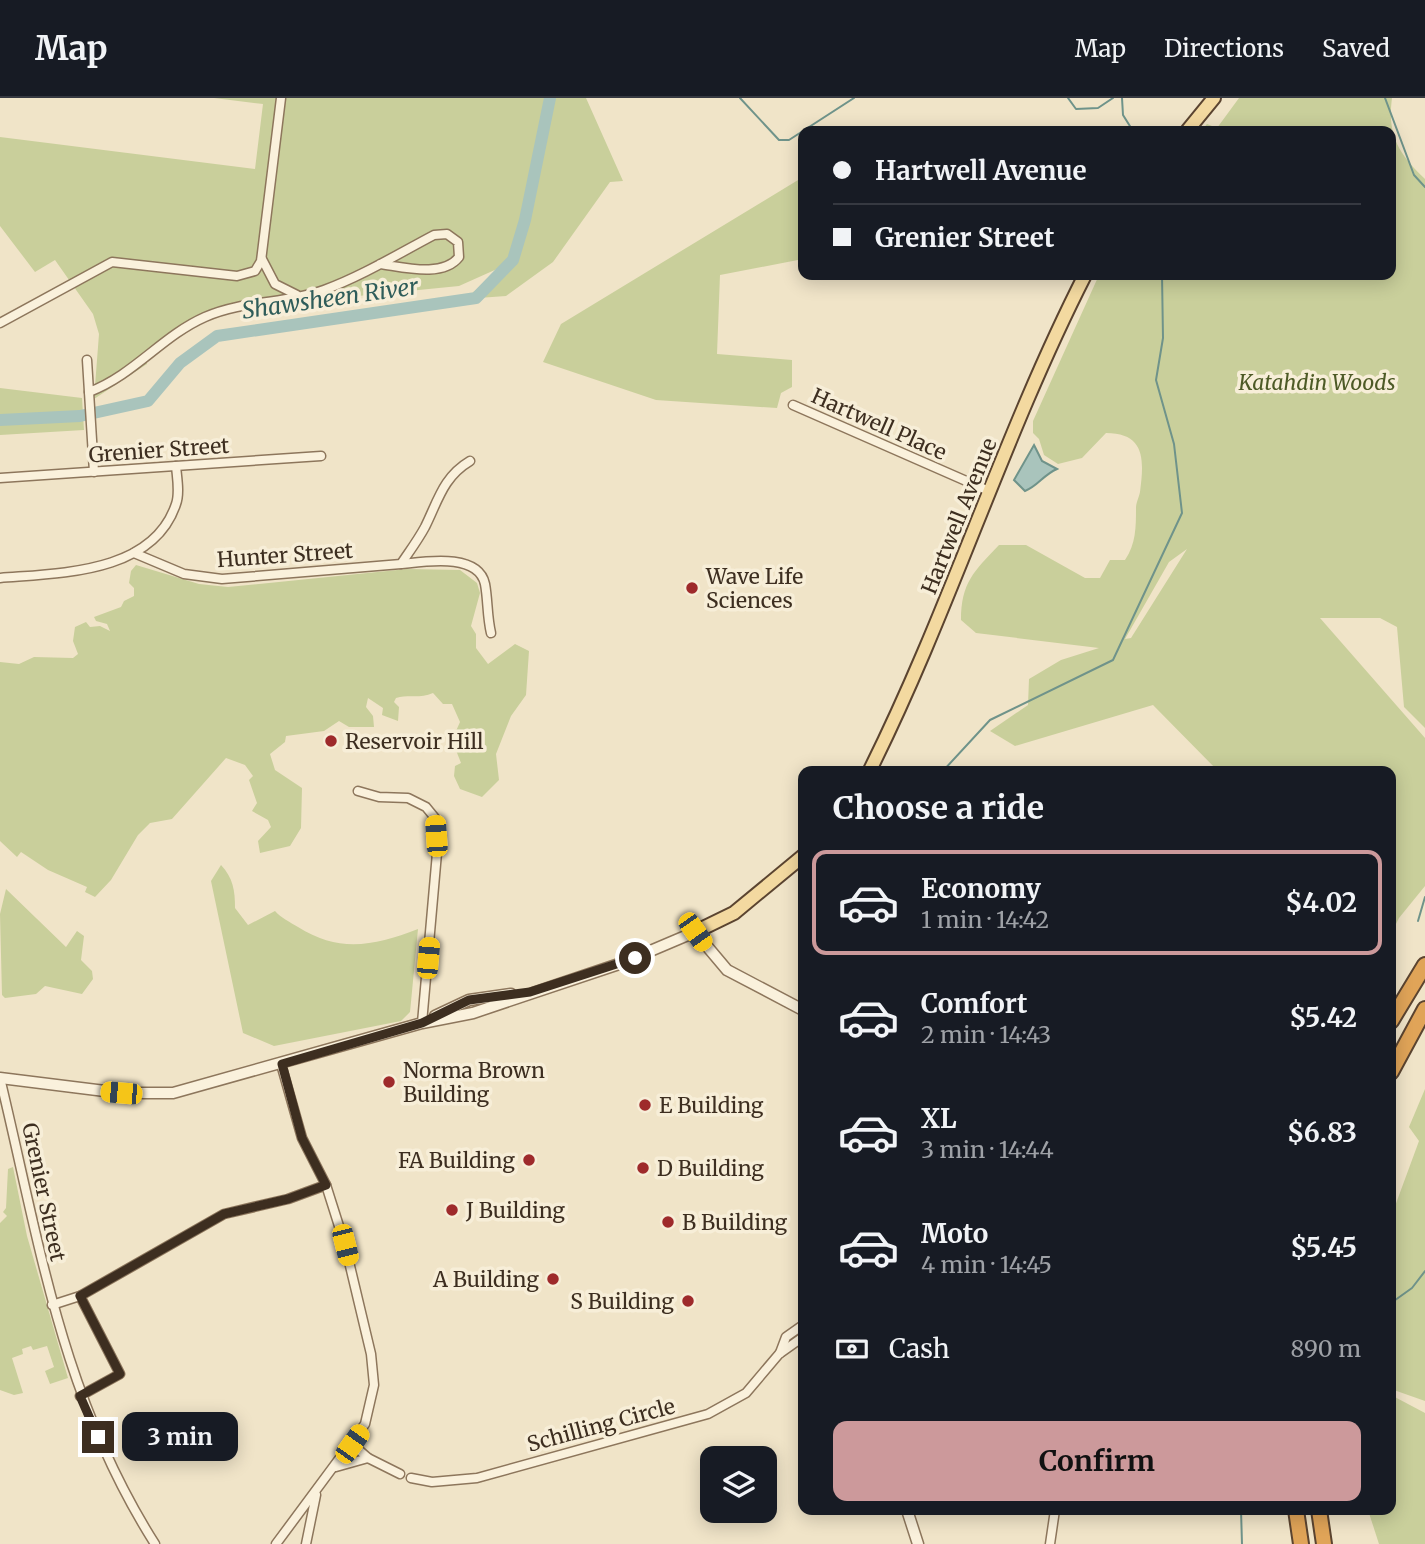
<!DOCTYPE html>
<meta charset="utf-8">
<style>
:root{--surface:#171b24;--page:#242831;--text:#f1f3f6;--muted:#9ea1a6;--line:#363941;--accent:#cc999b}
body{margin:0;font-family:Merriweather,serif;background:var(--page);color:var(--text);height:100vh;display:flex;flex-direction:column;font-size:26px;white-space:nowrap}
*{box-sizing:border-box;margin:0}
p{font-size:23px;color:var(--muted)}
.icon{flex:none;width:38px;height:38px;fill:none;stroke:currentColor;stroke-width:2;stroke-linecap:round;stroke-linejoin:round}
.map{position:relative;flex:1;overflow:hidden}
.details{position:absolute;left:798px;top:668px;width:598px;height:749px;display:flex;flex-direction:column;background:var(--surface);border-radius:14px;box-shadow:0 4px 18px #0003}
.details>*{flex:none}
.banner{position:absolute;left:798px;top:28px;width:598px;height:154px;border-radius:14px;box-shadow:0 4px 18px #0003;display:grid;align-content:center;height:154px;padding:0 35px;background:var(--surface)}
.controls{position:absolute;left:700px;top:1348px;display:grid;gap:14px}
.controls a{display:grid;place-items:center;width:77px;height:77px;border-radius:14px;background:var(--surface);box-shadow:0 4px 18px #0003;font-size:35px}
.end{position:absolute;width:32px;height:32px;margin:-16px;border:9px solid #3d2e20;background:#fff;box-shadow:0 0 0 4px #fff}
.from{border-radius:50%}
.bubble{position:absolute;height:49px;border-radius:14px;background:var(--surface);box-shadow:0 4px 18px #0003;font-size:23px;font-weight:700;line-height:49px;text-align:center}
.car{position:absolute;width:21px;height:42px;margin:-21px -10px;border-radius:9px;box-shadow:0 0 5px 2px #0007;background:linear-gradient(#f5c518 24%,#345 0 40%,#f5c518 0 76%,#345 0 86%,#f5c518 0)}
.banner b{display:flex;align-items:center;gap:24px;height:66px;font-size:26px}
.banner b+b{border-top:2px solid var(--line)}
.banner i{width:18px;height:18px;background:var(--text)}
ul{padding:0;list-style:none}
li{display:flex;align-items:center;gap:21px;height:105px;margin:0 14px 10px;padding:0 21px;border:4px solid transparent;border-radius:14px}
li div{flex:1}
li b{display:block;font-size:26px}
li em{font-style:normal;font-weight:700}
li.on{border-color:var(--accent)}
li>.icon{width:63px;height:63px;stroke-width:1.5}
h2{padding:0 35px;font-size:32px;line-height:84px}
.pay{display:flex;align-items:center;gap:18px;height:77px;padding:0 35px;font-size:26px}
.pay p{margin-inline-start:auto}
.button{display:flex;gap:14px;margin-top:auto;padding:14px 35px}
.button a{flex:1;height:80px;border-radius:14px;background:var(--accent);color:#111;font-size:28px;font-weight:700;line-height:80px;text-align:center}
header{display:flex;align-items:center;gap:42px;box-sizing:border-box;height:98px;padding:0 35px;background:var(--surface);border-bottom:2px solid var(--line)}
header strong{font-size:33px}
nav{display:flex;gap:38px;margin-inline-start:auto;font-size:24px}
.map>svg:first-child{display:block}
.green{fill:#c9cf9b;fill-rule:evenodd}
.water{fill:#a9c4bc;stroke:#6f938a;stroke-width:2}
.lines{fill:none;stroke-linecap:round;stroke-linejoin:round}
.stream{stroke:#6f938a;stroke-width:2}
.river{stroke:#a9c4bc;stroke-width:12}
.minor-casing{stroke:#8d765c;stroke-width:11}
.tertiary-casing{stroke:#8d765c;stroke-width:13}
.primary-casing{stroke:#5b4430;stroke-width:16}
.motorway-casing{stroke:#5b4430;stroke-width:18}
.minor{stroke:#faf1dc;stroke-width:8}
.tertiary{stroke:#faf1dc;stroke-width:10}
.primary{stroke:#f3d9a0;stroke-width:12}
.motorway{stroke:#e0a458;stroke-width:14}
.route{stroke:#3d2e20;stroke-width:9}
.poi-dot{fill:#9e2a2b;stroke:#f7eed8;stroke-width:2.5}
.labels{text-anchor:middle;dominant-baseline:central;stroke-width:7;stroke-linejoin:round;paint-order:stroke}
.park-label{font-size:21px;font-style:italic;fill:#4d5a26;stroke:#f7eed8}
.street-label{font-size:21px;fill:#3d2e20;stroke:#f7eed8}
.poi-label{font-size:21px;fill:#3d2e20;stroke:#f7eed8;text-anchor:start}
.water-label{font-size:23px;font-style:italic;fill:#2f5d5a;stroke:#f7eed8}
</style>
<header>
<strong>Map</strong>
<nav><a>Map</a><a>Directions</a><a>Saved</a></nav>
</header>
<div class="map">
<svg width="1425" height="1446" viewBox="0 0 1425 1446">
<rect width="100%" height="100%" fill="#f0e4c8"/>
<!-- green -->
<g class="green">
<path d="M214,0H586L623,83L610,84L553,164L506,198L464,201L500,174L497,171L459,188L358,198L332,193L218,217L181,236L147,261V266L94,301L99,236L93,216L55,162L35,174L0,128V39L255,71L263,6Z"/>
<path d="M1239,0H1392C1387,38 1399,56 1425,81V630L1404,609L1397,529L1380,520H1320L1425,640V788L1399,820L1391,836V674H1219L1153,607L1015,648L990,633L1028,607L1029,581L1061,562L1099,550L976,535L961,522C961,485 974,473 999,447H1026L1085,480H1100L1110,462H1125C1136,446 1136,429 1136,410C1136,405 1139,399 1140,394C1144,363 1146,335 1106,335L1082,360L1058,366L1044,357L1039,341L1033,335V323L1099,177H1391V33H1201L1207,26L1217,30ZM1187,451L1131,540L1125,541L1169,464Z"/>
<path d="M803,79V161L720,177L717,256L792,262V289L781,295L777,310L656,302L543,264L561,226Z"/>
<path d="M0,290L82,300L84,332L0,337Z"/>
<path d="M136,467L199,486L228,489L407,471L460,472L477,485L480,495L471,528L476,536V550L488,566L515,546L529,553L526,597L511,618L496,656L499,682L482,699L460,691L454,678L455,668L461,665L452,642L460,624L452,606H443L433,595C420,601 409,596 396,600L394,604L399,609L398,623L382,617L383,610L368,600L366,609L373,618L374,629H349L339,623L324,633L286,638L285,644L270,656L275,672L302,690L301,730L290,748L260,755L258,743L271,729L268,722L252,713L257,705L249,682L253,678L245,667L226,660L172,721L150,725L138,737L111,782L95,799L85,794L87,789L48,772L21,754L17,759L0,743V564L19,566L34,559L73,560L78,556L73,543L75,529L86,524L90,529L100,528L110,533L107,526L96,523L94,519L121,509L124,503L134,498V490L129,485L131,473Z"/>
<path d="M221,767C233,780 235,792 235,810L248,827L275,813C281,820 290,824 298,829C339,855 374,848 418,831L410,914L401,923L274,948L243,935L211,783Z"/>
<path d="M6,791L66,849L77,833L84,838L81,862L92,873L93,881L82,896L45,888L36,896L5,900L2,897L0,816Z"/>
<path d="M1425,991V1303L1391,1291V1119L1419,1043L1409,1029Z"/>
<path d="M13,1069L27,1138L68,1280L50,1286L45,1273L54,1269L47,1248L33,1252L31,1248L22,1251L23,1256L12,1260L23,1295L14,1297L0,1292V1125L7,1118L3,1114L6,1110L8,1071Z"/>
<path d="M1391,1297L1425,1315V1446H1379L1368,1412H1391Z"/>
</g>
<!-- water -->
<path class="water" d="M1034,347L1042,363L1057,371C1043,377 1038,388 1025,393L1014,382Z"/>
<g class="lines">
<!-- stream -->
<g class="stream">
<path d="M740,0L779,42H789L854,0"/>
<path d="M1068,0L1076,11L1098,10L1113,0"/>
<path d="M1122,0L1123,17L1133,33"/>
<path d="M1385,0L1414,77L1425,89"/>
<path d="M942,674L990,622L1113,562L1182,415L1174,346L1156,282L1163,240L1162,177"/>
<path d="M1418,823L1425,799"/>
<path d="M1391,1205L1412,1190L1425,1173"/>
<path d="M1241,1412L1242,1446"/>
</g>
<!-- river -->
<path class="river" d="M0,322L80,318L148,303L180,265L217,238L476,200L513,162L525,122L550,0"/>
<defs>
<g id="minor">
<path d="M262,161L275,186L297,197"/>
<path d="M0,225L112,164L237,178L255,173L261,163L281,0"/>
<path d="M87,262L89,294C134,277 162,238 205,219C243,202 286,206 324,192C362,178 398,156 434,137L447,136L458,144L459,159C443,180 403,169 380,166"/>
<path d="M89,294L94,374"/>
<path d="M793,307L989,393"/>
<path d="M0,380L321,358"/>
<path d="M134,455L184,476L222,481L401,466C409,454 418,442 425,429C438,403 443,379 470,363"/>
<path d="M401,466C423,464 478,454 485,486C488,502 487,518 491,535"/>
<path d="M0,480C59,475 153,476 176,406C180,395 177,380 176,368"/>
<path d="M358,693L379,699L408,700L426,709L435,720L437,755L422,925"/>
<path d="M0,980C40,1146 61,1298 155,1446"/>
<path d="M52,1207L80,1198"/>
<path d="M780,1255L786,1239L803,1227"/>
<path d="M80,1298L120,1276L80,1198L224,1116L288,1101L326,1087"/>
<path d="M352,1346L368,1360"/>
<path d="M336,1369L368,1360L400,1376"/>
<path d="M411,1380L432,1384L477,1380L708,1316L746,1295L779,1256L803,1239"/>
<path d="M276,1446L365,1326L374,1287L371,1256L345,1147L326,1087L302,1040L281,966"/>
<path d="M306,1446L316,1397"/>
<path d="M1050,1446L1055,1412"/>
</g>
<g id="tertiary">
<path d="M435,918L469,902L511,896"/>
<path d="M0,980L121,995H173L422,925L473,915L622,865L695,834L727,872L803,912"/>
<path d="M907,1412L918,1446"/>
</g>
<g id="primary">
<path d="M1187,33L1214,0"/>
<path d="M869,674C950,512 1003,338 1085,177"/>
<path d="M695,834L734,815L803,758"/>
</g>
<g id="motorway">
<path d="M1391,923L1425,867"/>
<path d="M1391,974L1425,911"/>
<path d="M1296,1412L1301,1446"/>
<path d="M1319,1412L1324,1446"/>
</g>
</defs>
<!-- minor casing -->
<use href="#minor" class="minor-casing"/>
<!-- tertiary casing -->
<use href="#tertiary" class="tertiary-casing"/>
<!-- primary casing -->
<use href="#primary" class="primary-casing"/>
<!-- motorway casing -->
<use href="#motorway" class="motorway-casing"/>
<!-- minor -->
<use href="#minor" class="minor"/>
<!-- tertiary -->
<use href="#tertiary" class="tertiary"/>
<!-- primary -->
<use href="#primary" class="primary"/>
<!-- motorway -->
<use href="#motorway" class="motorway"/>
</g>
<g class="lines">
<!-- route -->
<path class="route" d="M98,1339L80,1298L120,1276L80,1198L224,1116L288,1101L326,1087L302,1040L282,966L422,925L469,902L530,894L635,860"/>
</g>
<!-- markers -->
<g class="poi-dot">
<circle cx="692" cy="490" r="7"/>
<circle cx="331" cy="643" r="7"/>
<circle cx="389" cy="984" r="7"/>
<circle cx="645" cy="1007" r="7"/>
<circle cx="529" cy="1062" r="7"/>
<circle cx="643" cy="1070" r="7"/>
<circle cx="452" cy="1112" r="7"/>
<circle cx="668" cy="1124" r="7"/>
<circle cx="553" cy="1181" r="7"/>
<circle cx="688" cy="1203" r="7"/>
</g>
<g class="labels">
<!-- park labels -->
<g class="park-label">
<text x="1317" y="284">Katahdin Woods</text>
</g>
<!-- street labels -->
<g class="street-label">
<text transform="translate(879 326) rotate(24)">Hartwell Place</text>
<text transform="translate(159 352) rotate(-4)">Grenier Street</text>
<text transform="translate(959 418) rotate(-68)">Hartwell Avenue</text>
<text transform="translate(285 457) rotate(-4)">Hunter Street</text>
<text transform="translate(44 1094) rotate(78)">Grenier Street</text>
<text transform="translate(601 1327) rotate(-15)">Schilling Circle</text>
</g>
<!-- poi labels -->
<g class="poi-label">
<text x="706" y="478">Wave Life<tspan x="706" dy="24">Sciences</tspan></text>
<text x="345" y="643">Reservoir Hill</text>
<text x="403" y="972">Norma Brown<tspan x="403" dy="24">Building</tspan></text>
<text x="659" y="1007">E Building</text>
<text x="515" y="1062" text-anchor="end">FA Building</text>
<text x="657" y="1070">D Building</text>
<text x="466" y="1112">J Building</text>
<text x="682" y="1124">B Building</text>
<text x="539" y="1181" text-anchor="end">A Building</text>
<text x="674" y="1203" text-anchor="end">S Building</text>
</g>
<!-- water labels -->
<g class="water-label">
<text transform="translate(330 200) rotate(-8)">Shawsheen River</text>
</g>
</g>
</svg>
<div class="controls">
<a><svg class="icon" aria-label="layers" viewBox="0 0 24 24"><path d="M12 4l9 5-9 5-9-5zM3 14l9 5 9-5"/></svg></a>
</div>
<i class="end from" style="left:635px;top:860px"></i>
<i class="end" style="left:98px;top:1339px"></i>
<div class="bubble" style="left:122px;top:1314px;width:116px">3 min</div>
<i class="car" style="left:436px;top:738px;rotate:356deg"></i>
<i class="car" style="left:695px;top:834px;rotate:145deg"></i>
<i class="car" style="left:428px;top:860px;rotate:5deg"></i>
<i class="car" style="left:121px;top:995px;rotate:275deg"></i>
<i class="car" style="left:345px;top:1147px;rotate:166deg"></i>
<i class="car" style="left:352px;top:1346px;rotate:35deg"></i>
<div class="banner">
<b><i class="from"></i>Hartwell Avenue</b>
<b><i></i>Grenier Street</b>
</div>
<section class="details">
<h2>Choose a ride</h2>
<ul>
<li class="on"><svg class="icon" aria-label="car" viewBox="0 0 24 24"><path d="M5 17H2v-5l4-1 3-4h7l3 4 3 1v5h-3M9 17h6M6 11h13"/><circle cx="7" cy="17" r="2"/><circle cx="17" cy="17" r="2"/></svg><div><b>Economy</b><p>1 min · 14:42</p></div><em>$4.02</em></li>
<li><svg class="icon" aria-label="car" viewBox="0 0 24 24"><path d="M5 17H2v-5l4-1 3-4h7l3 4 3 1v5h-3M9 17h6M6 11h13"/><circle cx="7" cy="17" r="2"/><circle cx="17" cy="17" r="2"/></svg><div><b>Comfort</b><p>2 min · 14:43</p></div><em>$5.42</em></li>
<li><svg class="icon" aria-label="car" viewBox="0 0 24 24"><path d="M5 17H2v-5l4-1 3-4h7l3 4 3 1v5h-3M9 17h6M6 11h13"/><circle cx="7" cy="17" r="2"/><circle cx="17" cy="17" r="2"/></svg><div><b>XL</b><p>3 min · 14:44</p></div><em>$6.83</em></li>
<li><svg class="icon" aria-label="car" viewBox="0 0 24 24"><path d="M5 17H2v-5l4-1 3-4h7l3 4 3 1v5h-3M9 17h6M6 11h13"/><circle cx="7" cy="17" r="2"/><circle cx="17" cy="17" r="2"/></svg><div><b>Moto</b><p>4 min · 14:45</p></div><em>$5.45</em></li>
</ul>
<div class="pay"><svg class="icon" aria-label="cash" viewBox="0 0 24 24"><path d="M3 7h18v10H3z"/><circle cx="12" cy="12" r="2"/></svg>Cash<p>890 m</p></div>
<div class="button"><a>Confirm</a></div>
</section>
</div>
